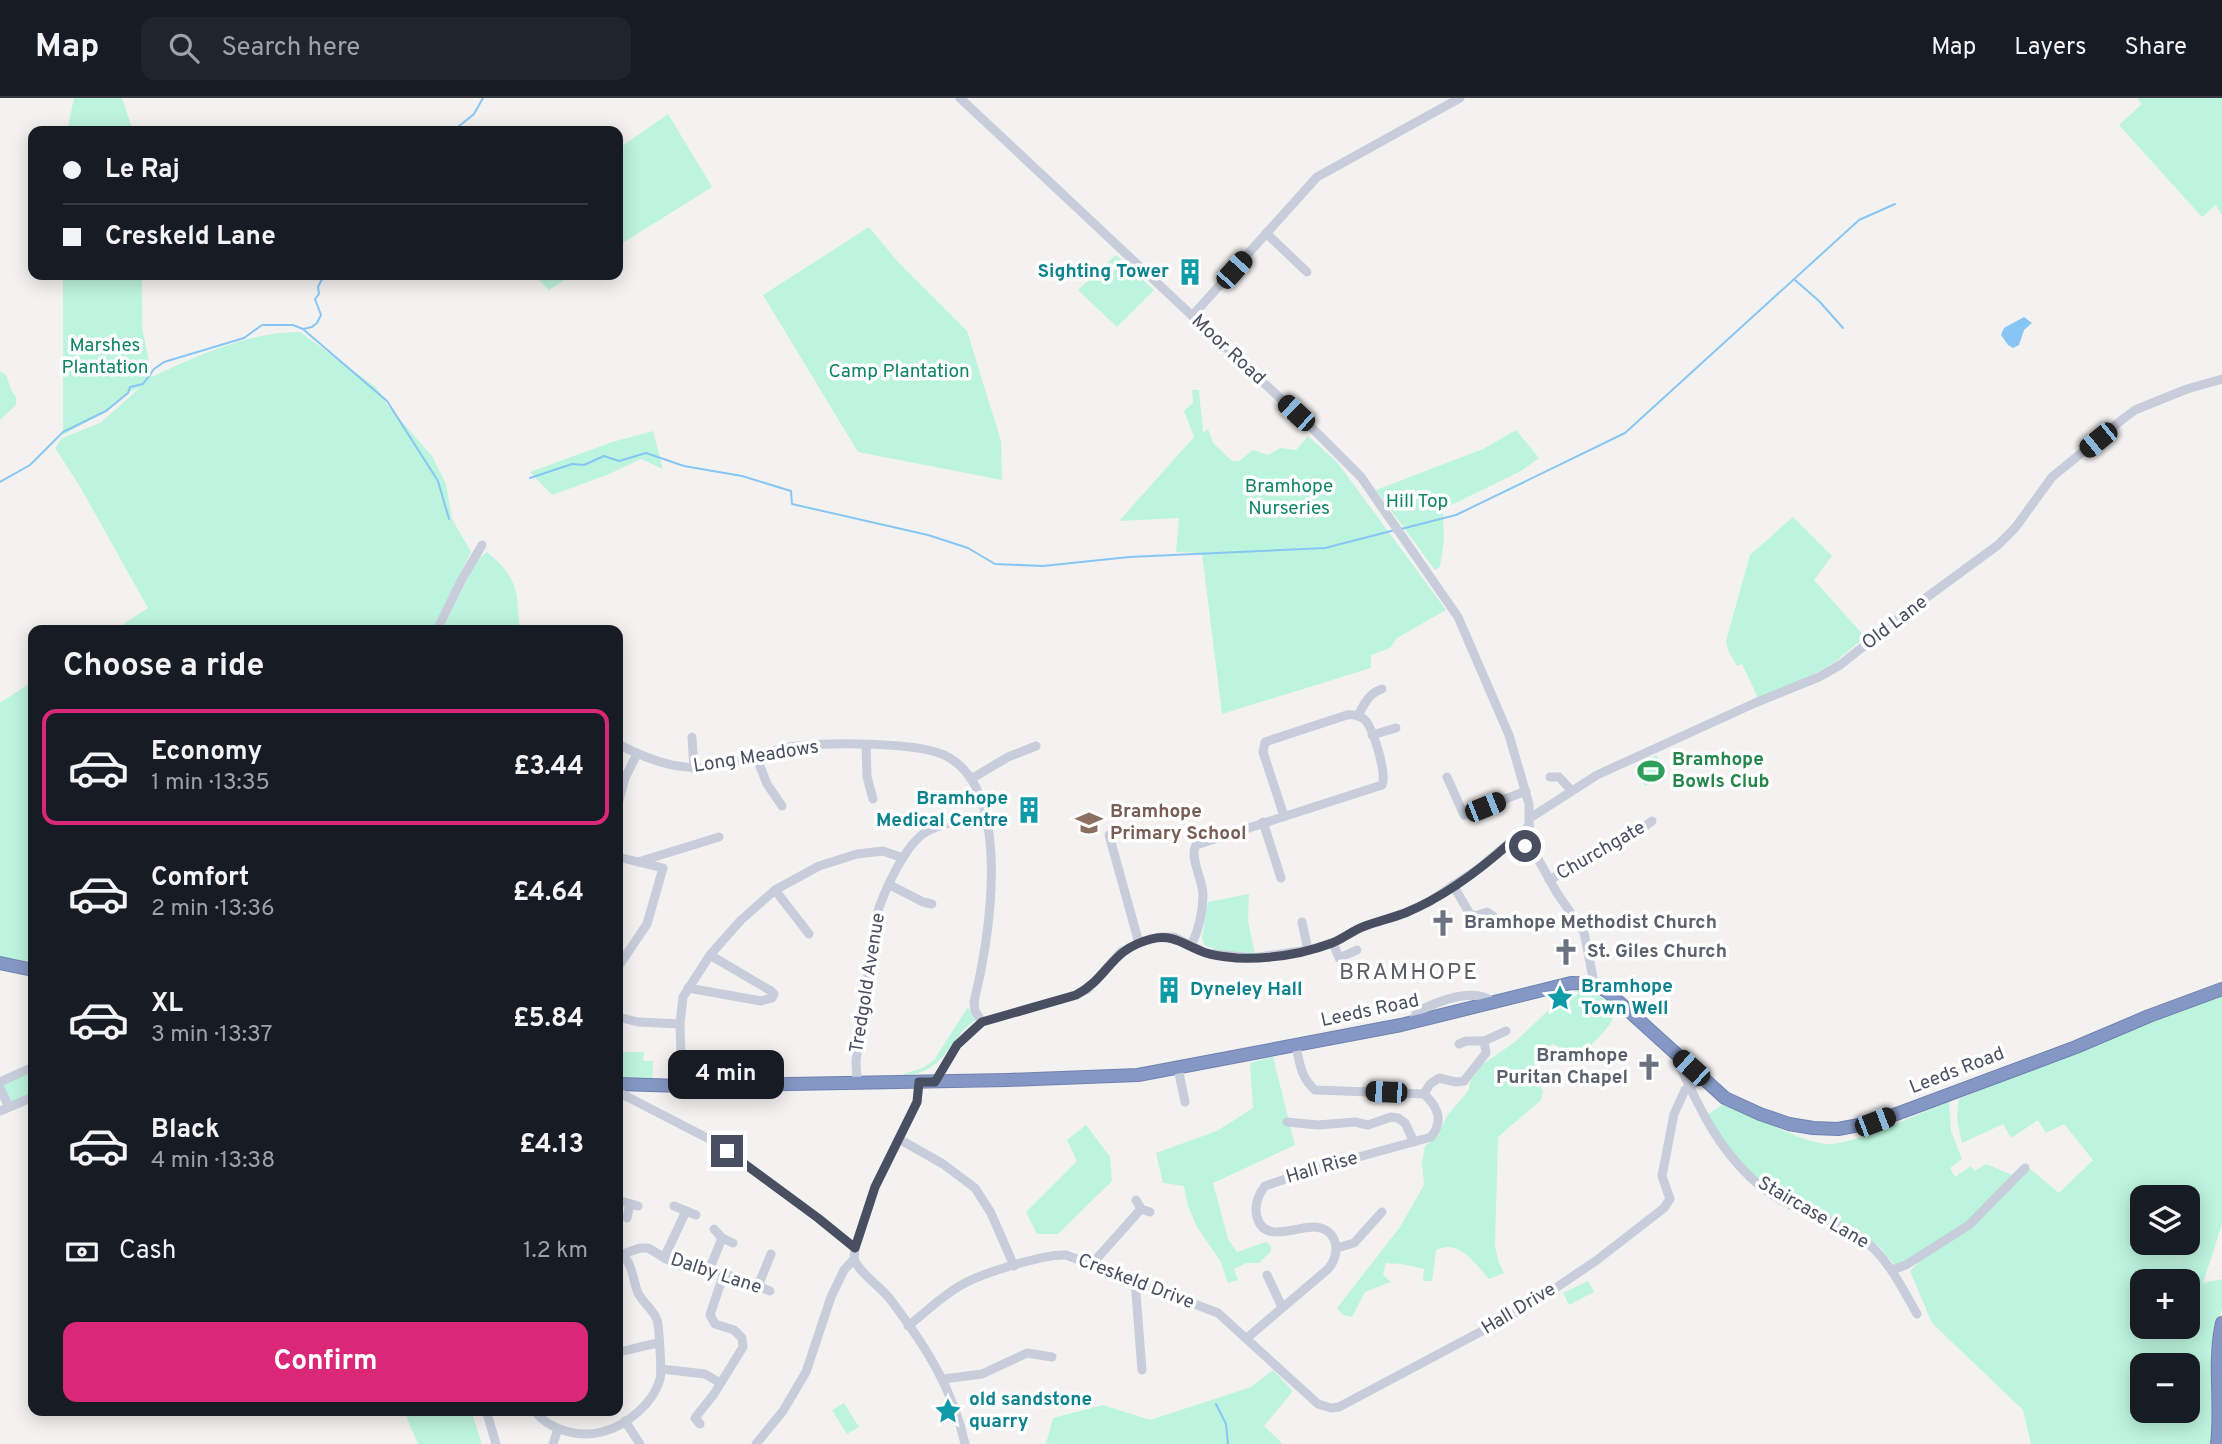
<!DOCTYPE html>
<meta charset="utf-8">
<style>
:root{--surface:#171b24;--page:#20242c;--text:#f1f3f6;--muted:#9ea1a6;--line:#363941;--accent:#db2777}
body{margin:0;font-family:Overpass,sans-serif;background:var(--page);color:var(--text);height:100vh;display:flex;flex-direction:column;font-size:26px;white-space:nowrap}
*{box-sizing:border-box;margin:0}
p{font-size:23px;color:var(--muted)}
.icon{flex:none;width:38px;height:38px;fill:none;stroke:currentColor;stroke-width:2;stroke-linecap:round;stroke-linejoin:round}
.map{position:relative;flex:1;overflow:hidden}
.sheet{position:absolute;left:28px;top:527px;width:595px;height:791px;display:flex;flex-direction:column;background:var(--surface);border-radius:14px;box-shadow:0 4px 18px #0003}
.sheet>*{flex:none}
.top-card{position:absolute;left:28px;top:28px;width:595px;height:154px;border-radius:14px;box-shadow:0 4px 18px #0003;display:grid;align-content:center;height:154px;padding:0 35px;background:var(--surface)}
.buttons{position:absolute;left:2130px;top:1087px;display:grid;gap:14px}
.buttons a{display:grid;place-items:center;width:70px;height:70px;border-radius:14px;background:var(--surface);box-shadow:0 4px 18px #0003;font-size:35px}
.end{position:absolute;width:32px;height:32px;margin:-16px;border:9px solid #474f61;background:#fff;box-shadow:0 0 0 4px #fff}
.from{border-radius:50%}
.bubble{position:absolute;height:49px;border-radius:14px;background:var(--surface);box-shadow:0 4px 18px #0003;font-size:23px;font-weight:700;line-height:49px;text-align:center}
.car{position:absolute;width:21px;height:42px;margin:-21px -10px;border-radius:9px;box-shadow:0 0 5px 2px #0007;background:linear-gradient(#222 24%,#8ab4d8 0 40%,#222 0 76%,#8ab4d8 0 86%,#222 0)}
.top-card b{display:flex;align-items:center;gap:24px;height:66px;font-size:26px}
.top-card b+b{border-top:2px solid var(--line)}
.top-card i{width:18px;height:18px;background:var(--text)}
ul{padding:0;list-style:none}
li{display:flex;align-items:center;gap:21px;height:116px;margin:0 14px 10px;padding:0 21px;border:4px solid transparent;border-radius:14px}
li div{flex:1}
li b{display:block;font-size:26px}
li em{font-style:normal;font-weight:700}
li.active{border-color:var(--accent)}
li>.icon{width:63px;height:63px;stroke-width:1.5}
h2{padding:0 35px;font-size:32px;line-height:84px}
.pay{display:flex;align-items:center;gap:18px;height:77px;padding:0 35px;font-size:26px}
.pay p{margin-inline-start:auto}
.cta{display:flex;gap:14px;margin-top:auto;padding:14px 35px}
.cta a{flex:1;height:80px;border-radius:14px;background:var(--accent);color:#fff;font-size:28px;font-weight:700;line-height:80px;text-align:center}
header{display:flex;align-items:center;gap:42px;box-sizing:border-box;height:98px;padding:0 35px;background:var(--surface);border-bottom:2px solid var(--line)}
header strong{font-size:33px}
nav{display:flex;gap:38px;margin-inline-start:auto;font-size:24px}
.search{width:490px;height:63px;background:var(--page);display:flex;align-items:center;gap:18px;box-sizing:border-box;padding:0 24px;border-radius:14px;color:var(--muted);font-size:26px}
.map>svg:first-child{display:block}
.green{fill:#bdf4de;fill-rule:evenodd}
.water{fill:#87c6f4}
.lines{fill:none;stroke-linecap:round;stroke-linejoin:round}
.stream{stroke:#87c6f4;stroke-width:2}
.highway-casing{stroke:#7081b0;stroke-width:14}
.minor{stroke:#c7cdda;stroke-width:9}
.highway{stroke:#8597c4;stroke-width:12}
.route{stroke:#474f61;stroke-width:9}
.labels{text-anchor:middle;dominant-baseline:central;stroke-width:7;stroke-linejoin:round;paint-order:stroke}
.culture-label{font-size:19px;font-weight:bold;fill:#0d838f;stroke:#fff;text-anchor:start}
.park-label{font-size:19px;fill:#0f8563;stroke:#fff}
.street-label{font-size:19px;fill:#474f61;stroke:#fff}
.leisure-label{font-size:19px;font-weight:bold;fill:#27864d;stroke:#fff;text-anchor:start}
.education-label{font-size:19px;font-weight:bold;fill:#785e54;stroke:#fff;text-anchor:start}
.worship-label{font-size:19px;font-weight:bold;fill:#5b616d;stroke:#fff;text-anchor:start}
.quarter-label{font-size:23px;letter-spacing:2px;fill:#5d5f67;stroke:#fff}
</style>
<header>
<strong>Map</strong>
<div class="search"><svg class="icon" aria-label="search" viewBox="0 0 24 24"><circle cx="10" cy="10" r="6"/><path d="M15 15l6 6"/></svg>Search here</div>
<nav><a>Map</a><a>Layers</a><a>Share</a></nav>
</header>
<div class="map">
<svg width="2222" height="1346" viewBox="0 0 2222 1346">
<rect width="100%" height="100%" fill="#f4f2f1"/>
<!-- green -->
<g class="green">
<path d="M74,0H122L133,33H67Z"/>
<path d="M2137,0H2222V117L2216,107L2202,119L2119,27L2142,6Z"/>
<path d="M668,16L712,89L618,148V51Z"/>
<path d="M869,129L898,164L967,233L1001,343L1002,382L858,354L763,197Z"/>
<path d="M1116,157L1154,192L1117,229L1078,192Z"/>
<path d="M63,177H142V229L152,279C196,258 252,233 300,234L377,290L387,307L432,358L446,386L452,421L471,454L432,532H114L148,510L79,387L55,350L62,340L100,325L142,288L128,295L106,313L63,337Z"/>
<path d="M534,177H572L549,192Z"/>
<path d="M0,273L6,277L12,294L16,299V307L0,322Z"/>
<path d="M1192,292H1199L1203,335L1208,331L1213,345L1232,363H1239L1253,352L1268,357L1280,350L1296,352L1308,338L1337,364L1446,512L1397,540L1390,550L1371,557V570L1222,616L1202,455L1176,454L1179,420L1119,423L1194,339L1184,313L1193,305Z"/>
<path d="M1516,332L1539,360L1521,373L1443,411L1444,442L1440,469L1435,472L1376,392L1483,351Z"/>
<path d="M653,333L663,371L641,361L607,377L552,397L530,374L612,344Z"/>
<path d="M1793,419L1832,458L1814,482L1865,539L1835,564L1814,576L1758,600L1742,566L1737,568L1728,552L1726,543L1750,457Z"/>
<path d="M487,454C520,482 516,492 520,532H442L477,462Z"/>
<path d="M33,583V868L0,860V605Z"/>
<path d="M1656,657L1667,675L1645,688L1635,669Z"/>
<path d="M1249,796L1248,823L1255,856L1227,855L1204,847L1202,839L1208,804Z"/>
<path d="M1584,892L1594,894L1616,910C1614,915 1613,922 1610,926C1605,933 1584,956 1577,958L1553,946C1542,954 1536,961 1531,973L1543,993L1541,1002L1498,1039L1495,1147L1498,1162L1504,1175L1489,1181C1476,1167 1459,1140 1436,1152L1432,1183H1423L1424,1171L1401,1166L1386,1165L1383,1177L1391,1184L1365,1194L1352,1219L1343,1217L1337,1210L1400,1129L1424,1087L1422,1065L1425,1048L1438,1038L1447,1018L1469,992L1470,984L1482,967L1516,943L1558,903L1556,897Z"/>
<path d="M2222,894V1126L2203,1185L2222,1181V1210L2212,1245L2216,1319L2212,1346H2031L2023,1312L1932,1225L1910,1173L1925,1158L1964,1135L2029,1070L2059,1095L2093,1062L2064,1026L2046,1035L2038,1022L2011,1040L2003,1026L1962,1045L1957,1021L1959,1001ZM2142,1099H2188V1144H2142ZM2142,1183H2188V1228H2142ZM2142,1267H2188V1312H2142Z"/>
<path d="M968,909L975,922C946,943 946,975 904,977V976L923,970L934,962Z"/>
<path d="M618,954H644L643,963H653L652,983L618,981Z"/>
<path d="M1273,959L1295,1047L1213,1085L1228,1141L1237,1154L1266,1144L1271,1148V1153L1259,1165H1247L1234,1171L1238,1182L1228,1185L1221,1164L1197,1129L1188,1108L1184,1088L1163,1085L1156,1055L1217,1033L1253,1010L1250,965Z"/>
<path d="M33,972V995L11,1005L3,989L4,986Z"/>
<path d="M1949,1003L1951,1033L1962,1061L1950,1070L1955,1079L1971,1068L1974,1073L1986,1066L2012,1077L1982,1111L1964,1129L1896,1169L1880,1149L1863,1138L1772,1095L1732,1059L1707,1017L1725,1005C1750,1016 1801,1044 1826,1046C1851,1048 1923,1014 1949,1003Z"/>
<path d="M1086,1027L1110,1059L1112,1083L1058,1136H1037L1026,1114L1077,1063L1067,1042Z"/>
<path d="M1588,1183L1594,1194L1569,1207L1563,1195Z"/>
<path d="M1273,1272L1293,1293L1264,1328L1283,1346H1046L1053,1320L1103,1307L1150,1322L1251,1289Z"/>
<path d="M844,1305L859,1329L847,1336L832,1312Z"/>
<path d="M404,1313H471L482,1346H418Z"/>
</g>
<!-- water -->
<path class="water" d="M2024,219L2032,225L2024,232L2019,247L2013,250L2008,247L2001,237L2004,230Z"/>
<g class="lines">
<!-- stream -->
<g class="stream">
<path d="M453,33L474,16L483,0"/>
<path d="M1795,182L1819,203L1843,230"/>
<path d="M304,232L387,303L438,383L449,421"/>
<path d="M530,380L572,366L584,367L604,358L619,363L646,355L684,368L742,378L791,393L792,406L928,437L968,450L995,466L1043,468L1129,459L1325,450L1395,432"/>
<path d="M0,384L30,367L63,334L106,313L128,295L130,289L143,286L154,271L164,264L244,240L262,227H293L303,231L312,229L317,225L321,217L315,201L319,196L318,189L324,177"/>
<path d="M1401,431L1456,417L1625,335L1859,122L1895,106"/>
<path d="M1216,1306L1226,1326L1228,1346"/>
</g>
<defs>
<g id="highway">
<path d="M0,865L33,872"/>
<path d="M618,986L682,988L1008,982L1138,977L1401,927L1571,885C1589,885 1594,885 1609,895L1725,1000L1760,1016L1789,1026L1813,1030L1838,1031L1875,1024L2076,949L2149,918L2222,891"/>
<path d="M2217,1346C2222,1306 2213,1265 2222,1225"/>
</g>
</defs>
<!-- highway casing -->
<use href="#highway" class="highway-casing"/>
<!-- minor -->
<g class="minor">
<path d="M960,0L1314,332L1361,379L1458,519L1509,637L1529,706V728L1533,752L1557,795L1584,834L1594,885"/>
<path d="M1266,135L1307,174"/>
<path d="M1192,218L1317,79L1460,0"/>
<path d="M437,532L462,481L482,447"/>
<path d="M1358,618C1364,606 1369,595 1382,591"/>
<path d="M1372,637L1396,630"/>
<path d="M692,639L694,671"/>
<path d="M618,646C654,665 688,676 729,666C751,660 773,651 796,648C829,645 921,643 948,659C1014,696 989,844 974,904L975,913L982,924"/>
<path d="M866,648L867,679L873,701"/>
<path d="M756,658L767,686L782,708"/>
<path d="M1447,679L1464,717L1526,693"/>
<path d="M1550,679H1559L1571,692"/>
<path d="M971,681L1008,659L1036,648"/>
<path d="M618,706L625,680L637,656"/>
<path d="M1530,720L1597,677L1755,605L1819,579L1840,567L1908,513L1998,447L2015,430L2052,379L2123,321L2135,312L2187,291L2222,281"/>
<path d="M1263,724L1281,780"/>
<path d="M1109,737L1139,845"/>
<path d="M618,759L663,770L647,826L618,869"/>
<path d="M638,764L719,739"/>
<path d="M1549,782L1634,737L1652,723"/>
<path d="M890,787L923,804L932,806"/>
<path d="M1453,787L1470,816L1475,818L1487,814L1505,827"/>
<path d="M775,792L809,836"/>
<path d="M1302,824L1308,852"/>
<path d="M1333,845L1339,860L1357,852"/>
<path d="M1191,848C1198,833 1203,814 1203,797C1203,782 1189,759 1196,747L1382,687C1387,675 1373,629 1364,621C1358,617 1354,616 1347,617L1265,644L1263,654L1284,718"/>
<path d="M688,890L761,903L772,900L774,896L771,893L710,857"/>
<path d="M618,919L638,924L680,926"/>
<path d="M1412,925L1417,914C1436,904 1474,888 1493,904"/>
<path d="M1459,946L1466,943H1484L1506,933"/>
<path d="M1679,959L1678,964C1700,1012 1721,1057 1764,1091C1792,1113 1831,1119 1860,1139C1887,1158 1901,1188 1917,1216"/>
<path d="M1178,970L1185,1004"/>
<path d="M0,984L33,969"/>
<path d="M935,984L957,947L982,924L1076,897L1088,891L1121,854L1139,845L1160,839H1174L1206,855L1252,860L1308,852L1333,845L1362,829L1403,816L1427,805L1478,771L1529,728"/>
<path d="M857,985L856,963L876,819C883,796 904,747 926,734C943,724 965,722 984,718"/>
<path d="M682,988L680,926L683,899L710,857L741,822L775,792L819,768L857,756L883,753L903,760"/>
<path d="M0,990L9,1009"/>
<path d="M618,994L715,1044L818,1120L855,1150"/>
<path d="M1424,996L1430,986L1439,980L1456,984L1464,983L1486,955L1484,943"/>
<path d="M0,1013L33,999"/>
<path d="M1287,1024L1318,1027L1355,1024L1368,1027L1391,1019L1398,1020L1405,1025L1414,1044"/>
<path d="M899,1041L943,1066L975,1090L991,1115L1014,1168"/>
<path d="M618,1102L638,1108"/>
<path d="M1136,1102L1141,1111L1150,1114"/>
<path d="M674,1108L696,1117"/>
<path d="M627,1120L630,1106"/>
<path d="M714,1131L722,1140"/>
<path d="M1337,1150L1354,1145L1382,1114"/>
<path d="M623,1156L640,1150H648L677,1167L690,1170H710L770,1193"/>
<path d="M664,1160L686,1113"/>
<path d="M854,1161C859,1175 880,1188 890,1201C924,1246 953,1290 965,1346"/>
<path d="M1091,1167L1141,1111"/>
<path d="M710,1170L722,1140L733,1145"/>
<path d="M1892,1172L1906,1167L1969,1127L2025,1070"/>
<path d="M1267,1177L1282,1209"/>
<path d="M1135,1183L1142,1272"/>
<path d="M758,1188L771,1156"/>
<path d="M908,1228C926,1214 945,1195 965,1185C986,1174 1044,1156 1066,1157L1218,1215L1318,1306L1331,1310L1339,1309L1529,1208L1597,1162L1664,1110L1670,1101L1662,1078L1674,1016L1685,992L1703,980"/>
<path d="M1247,1240L1328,1171C1341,1157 1339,1131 1315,1129C1297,1128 1264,1146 1257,1119C1254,1107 1258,1097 1265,1088L1315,1071L1431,1039C1444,1023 1438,1009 1424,996L1315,992C1301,980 1300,966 1296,949"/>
<path d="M618,1254C632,1252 644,1247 659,1245"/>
<path d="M661,1271L705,1276L720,1285"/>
<path d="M943,1281L982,1276L1027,1255L1052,1259"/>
<path d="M486,1312L496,1346"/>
<path d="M534,1312C548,1332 579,1340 602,1334C626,1328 654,1305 660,1281C662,1276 659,1227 657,1222C654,1212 643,1205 638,1195C632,1180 633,1163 618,1153"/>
<path d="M625,1323L640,1346"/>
<path d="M700,1326L695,1320L714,1296L743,1249L742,1240L734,1232L715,1226L710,1217L724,1175"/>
<path d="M553,1346L558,1331"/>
<path d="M756,1346L783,1313L806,1274L831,1199L844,1172L854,1161L855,1150L875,1089L917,1004L919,984"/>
</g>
<!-- highway -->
<use href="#highway" class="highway"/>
</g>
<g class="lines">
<!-- route -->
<path class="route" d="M727,1053L818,1120L855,1150L875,1089L917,1004L919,984H935L957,947L982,924L1076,897C1110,879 1109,852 1151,841C1174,835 1185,848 1206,855C1215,858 1227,859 1237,860C1268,861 1303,856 1332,845C1343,841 1353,832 1365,828C1378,823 1392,820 1405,815C1444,799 1480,772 1511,744L1525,748"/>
</g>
<!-- icons -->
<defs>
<symbol id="building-bare" viewBox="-9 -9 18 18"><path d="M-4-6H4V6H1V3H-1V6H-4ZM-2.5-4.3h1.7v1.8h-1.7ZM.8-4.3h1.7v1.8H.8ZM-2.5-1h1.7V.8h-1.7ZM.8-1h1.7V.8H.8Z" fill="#0f9aa8" stroke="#fff" stroke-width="2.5" paint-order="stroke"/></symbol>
<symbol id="stadium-bare" viewBox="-9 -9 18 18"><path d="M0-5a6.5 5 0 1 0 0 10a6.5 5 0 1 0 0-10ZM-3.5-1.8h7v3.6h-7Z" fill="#2e9e5b" stroke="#fff" stroke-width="2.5" paint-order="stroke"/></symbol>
<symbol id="school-bare" viewBox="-9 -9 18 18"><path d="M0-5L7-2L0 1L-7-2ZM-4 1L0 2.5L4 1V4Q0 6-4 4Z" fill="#8d6e63" stroke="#fff" stroke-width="2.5" paint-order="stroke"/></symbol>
<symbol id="church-bare" viewBox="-9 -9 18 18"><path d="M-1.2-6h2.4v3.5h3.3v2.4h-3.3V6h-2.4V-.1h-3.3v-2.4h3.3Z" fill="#6b7280" stroke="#fff" stroke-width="2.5" paint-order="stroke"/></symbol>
<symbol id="sight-bare" viewBox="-9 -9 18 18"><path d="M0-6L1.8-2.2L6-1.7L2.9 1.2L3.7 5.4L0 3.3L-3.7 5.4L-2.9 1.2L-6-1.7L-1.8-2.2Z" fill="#0f9aa8" stroke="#fff" stroke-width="2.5" paint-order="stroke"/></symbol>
</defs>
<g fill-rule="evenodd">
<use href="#building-bare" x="1171" y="155" width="38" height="38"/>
<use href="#stadium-bare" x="1632" y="654" width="38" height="38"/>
<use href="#building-bare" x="1010" y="693" width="38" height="38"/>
<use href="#school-bare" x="1070" y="706" width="38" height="38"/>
<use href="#church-bare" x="1424" y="806" width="38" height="38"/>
<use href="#church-bare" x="1547" y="835" width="38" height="38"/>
<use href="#building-bare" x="1150" y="873" width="38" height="38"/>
<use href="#sight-bare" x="1541" y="881" width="38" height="38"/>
<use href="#church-bare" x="1630" y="950" width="38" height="38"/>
<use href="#sight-bare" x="929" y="1294" width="38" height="38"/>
</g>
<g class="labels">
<!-- culture labels -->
<g class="culture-label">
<text x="1169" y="174" text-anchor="end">Sighting Tower</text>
<text x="1008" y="701" text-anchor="end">Bramhope<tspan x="1008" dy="22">Medical Centre</tspan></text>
<text x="1581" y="889">Bramhope<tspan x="1581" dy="22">Town Well</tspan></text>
<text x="1190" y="892">Dyneley Hall</text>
<text x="969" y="1302">old sandstone<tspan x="969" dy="22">quarry</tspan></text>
</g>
<!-- park labels -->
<g class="park-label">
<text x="105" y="248">Marshes<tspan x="105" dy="22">Plantation</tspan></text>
<text x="899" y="274">Camp Plantation</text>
<text x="1289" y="389">Bramhope<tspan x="1289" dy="22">Nurseries</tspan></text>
<text x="1417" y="404">Hill Top</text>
</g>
<!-- street labels -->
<g class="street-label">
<text transform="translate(1228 252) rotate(43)">Moor Road</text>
<text transform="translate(1895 525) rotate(-37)">Old Lane</text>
<text transform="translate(756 659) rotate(-9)">Long Meadows</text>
<text transform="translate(1601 753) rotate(-30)">Churchgate</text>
<text transform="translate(868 885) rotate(-81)">Tredgold Avenue</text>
<text transform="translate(1370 913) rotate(-12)">Leeds Road</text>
<text transform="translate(1957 973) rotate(-21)">Leeds Road</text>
<text transform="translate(1322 1070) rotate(-16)">Hall Rise</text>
<text transform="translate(1813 1115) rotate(30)">Staircase Lane</text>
<text transform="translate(716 1176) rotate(18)">Dalby Lane</text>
<text transform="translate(1136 1184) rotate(21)">Creskeld Drive</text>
<text transform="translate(1519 1211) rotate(-31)">Hall Drive</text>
</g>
<!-- leisure labels -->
<g class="leisure-label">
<text x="1672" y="662">Bramhope<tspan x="1672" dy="22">Bowls Club</tspan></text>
</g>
<!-- education labels -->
<g class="education-label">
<text x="1110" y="714">Bramhope<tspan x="1110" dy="22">Primary School</tspan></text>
</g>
<!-- worship labels -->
<g class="worship-label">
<text x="1464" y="825">Bramhope Methodist Church</text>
<text x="1587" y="854">St. Giles Church</text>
<text x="1628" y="958" text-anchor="end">Bramhope<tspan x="1628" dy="22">Puritan Chapel</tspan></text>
</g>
<!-- quarter labels -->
<g class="quarter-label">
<text x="1409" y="875">BRAMHOPE</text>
</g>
</g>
</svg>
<div class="buttons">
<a><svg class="icon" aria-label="layers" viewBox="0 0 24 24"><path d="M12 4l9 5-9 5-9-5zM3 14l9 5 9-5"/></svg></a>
<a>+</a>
<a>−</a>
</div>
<i class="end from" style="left:1525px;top:748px"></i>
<i class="end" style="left:727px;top:1053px"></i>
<div class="bubble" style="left:668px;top:952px;width:116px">4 min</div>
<i class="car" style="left:1234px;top:172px;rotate:42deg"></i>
<i class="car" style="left:1296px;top:315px;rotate:313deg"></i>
<i class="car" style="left:2098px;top:342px;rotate:231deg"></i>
<i class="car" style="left:1485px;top:709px;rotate:68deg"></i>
<i class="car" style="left:1691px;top:970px;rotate:312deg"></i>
<i class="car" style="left:1386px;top:994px;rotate:272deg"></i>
<i class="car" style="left:1875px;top:1024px;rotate:69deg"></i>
<div class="top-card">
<b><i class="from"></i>Le Raj</b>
<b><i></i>Creskeld Lane</b>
</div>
<section class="sheet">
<h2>Choose a ride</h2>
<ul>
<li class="active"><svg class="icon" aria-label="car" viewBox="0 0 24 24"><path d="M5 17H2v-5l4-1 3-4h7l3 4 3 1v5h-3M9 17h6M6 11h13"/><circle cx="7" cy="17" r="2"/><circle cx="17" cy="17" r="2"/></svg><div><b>Economy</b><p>1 min · 13:35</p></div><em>£3.44</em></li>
<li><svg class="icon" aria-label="car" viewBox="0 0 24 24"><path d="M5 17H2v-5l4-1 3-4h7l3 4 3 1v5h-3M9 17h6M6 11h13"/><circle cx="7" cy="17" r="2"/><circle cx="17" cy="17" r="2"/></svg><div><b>Comfort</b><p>2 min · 13:36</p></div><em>£4.64</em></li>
<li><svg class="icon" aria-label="car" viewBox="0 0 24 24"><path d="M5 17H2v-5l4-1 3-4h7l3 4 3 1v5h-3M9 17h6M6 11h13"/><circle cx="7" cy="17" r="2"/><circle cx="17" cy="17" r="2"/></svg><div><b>XL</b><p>3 min · 13:37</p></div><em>£5.84</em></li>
<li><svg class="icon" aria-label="car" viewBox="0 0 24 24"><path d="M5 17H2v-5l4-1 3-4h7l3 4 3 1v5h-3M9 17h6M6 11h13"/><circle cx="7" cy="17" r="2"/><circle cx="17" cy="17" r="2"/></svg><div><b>Black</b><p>4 min · 13:38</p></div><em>£4.13</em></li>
</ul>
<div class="pay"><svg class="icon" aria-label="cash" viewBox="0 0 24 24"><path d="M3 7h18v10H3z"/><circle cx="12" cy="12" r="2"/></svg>Cash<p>1.2 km</p></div>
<div class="cta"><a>Confirm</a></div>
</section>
</div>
